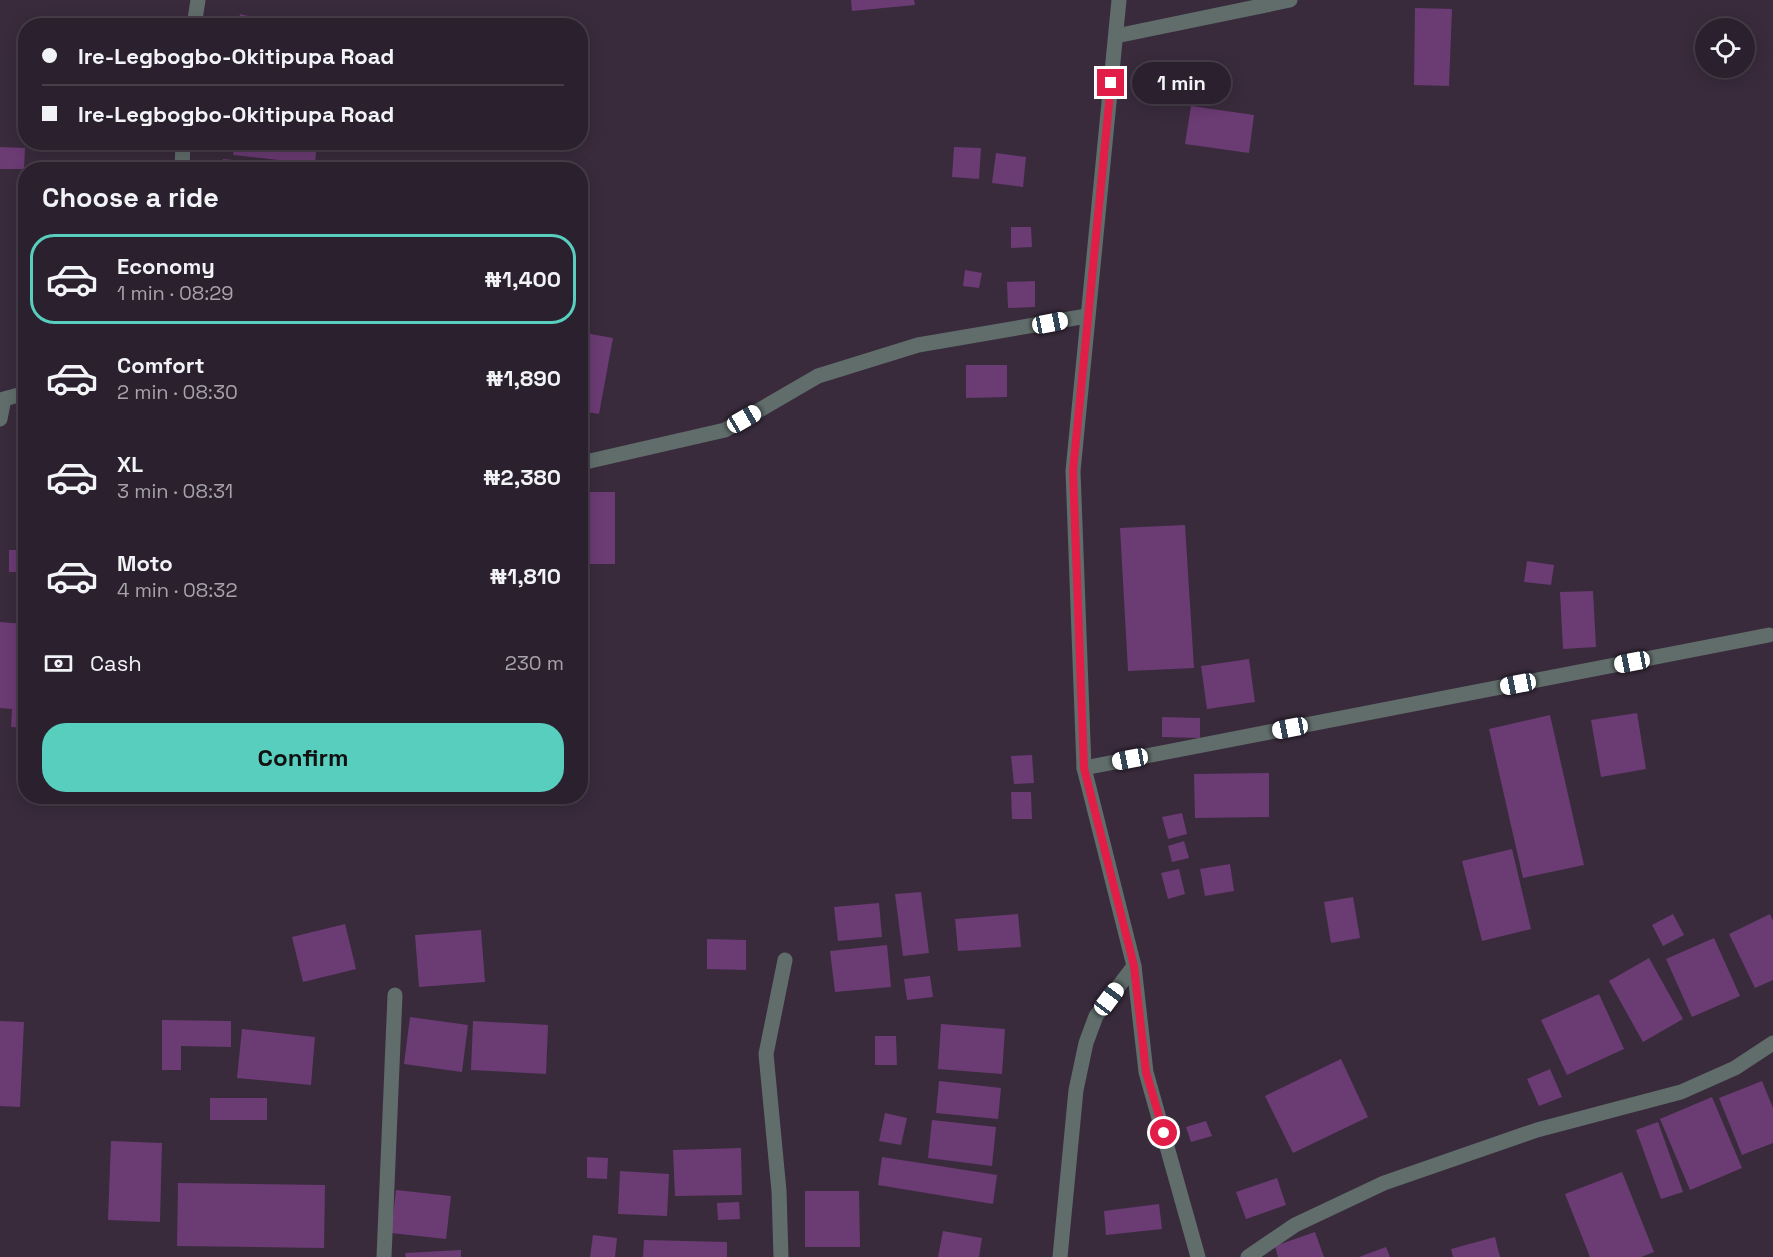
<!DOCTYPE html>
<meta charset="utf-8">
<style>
:root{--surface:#2b202d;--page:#372d39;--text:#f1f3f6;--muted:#a6a3aa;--line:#473e49;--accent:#58cebf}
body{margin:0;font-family:"Space Grotesk",sans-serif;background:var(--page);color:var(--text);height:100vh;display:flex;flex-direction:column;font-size:22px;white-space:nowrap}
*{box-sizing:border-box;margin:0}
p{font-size:20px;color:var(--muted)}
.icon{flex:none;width:33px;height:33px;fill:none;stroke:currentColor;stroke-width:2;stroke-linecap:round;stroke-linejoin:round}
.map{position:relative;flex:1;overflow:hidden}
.sheet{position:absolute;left:18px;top:162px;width:570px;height:642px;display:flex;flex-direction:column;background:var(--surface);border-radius:24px;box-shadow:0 3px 15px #0003,0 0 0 2px var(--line)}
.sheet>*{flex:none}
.banner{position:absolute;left:18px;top:18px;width:570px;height:132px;border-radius:24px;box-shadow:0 3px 15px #0003,0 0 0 2px var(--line);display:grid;align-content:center;height:132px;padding:0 24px;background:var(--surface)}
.fabs{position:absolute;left:1695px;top:18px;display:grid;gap:12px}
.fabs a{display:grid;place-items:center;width:60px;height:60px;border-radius:50%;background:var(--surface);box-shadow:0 3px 15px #0003,0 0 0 2px var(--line);font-size:30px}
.end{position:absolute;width:27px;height:27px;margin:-14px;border:8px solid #e11d48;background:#fff;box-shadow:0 0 0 3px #fff}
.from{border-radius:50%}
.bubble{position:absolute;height:42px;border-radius:21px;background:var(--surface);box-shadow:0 3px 15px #0003,0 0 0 2px var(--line);font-size:20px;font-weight:800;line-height:42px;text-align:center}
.car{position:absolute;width:18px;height:36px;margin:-18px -9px;border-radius:8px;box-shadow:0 0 4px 2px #0007;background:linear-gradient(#fff 24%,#345 0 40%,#fff 0 76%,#345 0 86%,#fff 0)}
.banner b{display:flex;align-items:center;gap:21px;height:57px;font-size:22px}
.banner b+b{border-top:2px solid var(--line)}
.banner i{width:15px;height:15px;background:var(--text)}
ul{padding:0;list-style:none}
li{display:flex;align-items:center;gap:18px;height:90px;margin:0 12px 9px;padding:0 12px;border:3px solid transparent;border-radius:24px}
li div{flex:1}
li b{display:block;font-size:22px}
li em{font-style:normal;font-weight:800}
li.active{border-color:var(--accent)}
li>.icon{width:54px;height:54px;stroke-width:1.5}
h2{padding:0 24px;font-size:27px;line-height:72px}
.pay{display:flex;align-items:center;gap:15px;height:66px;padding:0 24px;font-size:22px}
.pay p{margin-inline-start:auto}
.primary-button{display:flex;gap:12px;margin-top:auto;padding:12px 24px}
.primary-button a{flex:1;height:69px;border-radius:24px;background:var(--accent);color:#111;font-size:24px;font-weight:800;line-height:69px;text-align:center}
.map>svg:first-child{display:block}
.building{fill:#6b3b74}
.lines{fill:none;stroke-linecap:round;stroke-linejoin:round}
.minor{stroke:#606d6b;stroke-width:15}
.route{stroke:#e11d48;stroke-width:8}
</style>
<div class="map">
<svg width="1773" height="1257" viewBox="0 0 1773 1257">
<rect width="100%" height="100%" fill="#392b3c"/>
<!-- building -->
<g class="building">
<path d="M851,0H914L915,5L852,11Z"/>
<path d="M1415,8L1452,9L1449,86L1414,85Z"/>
<path d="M240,14L283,25V26H237Z"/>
<path d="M1191,106L1254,115L1249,153L1185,144Z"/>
<path d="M235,142H317L315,164L233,155Z"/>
<path d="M0,147L25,148L24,169H0Z"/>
<path d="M954,147L981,148L979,179L952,177Z"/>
<path d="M996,153L1026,157L1023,187L992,183Z"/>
<path d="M223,159L312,168V170H222Z"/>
<path d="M46,160L137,164V170H46Z"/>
<path d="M1011,227H1031L1032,247L1011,248Z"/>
<path d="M965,270L982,273L979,288L963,286Z"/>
<path d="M1035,281V307L1008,308L1007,282Z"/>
<path d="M580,332L613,338L599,414L580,411Z"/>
<path d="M966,365H1007V397L966,398Z"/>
<rect x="580" y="492" width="35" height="72"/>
<path d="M1185,525L1194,668L1128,671L1120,528Z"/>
<rect x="9" y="550" width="17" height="22"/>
<path d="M1527,561L1554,565L1551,585L1524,582Z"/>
<path d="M1593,591L1596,647L1563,649L1560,592Z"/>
<path d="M0,622L26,624V728L11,727L12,709L0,708Z"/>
<path d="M1249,659L1255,702L1207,709L1201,666Z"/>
<path d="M1637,713L1646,769L1601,777L1591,720Z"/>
<path d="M1550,715L1584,865L1523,878L1489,729Z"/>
<path d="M1162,717L1200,718V738L1162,737Z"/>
<path d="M1032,755L1034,783L1014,784L1011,756Z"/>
<path d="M1269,773V817L1195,818L1194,774Z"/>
<path d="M1011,792H1031L1032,819H1012Z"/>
<path d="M1182,813L1187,834L1168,839L1162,817Z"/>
<path d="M1184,841L1189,858L1172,862L1168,846Z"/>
<path d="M1512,849L1531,929L1482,941L1462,861Z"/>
<path d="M1230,864L1234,891L1205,896L1200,869Z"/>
<path d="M1179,869L1185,894L1168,899L1161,873Z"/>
<path d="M921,892L929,953L903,956L895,894Z"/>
<path d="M1353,897L1360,938L1331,943L1324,902Z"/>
<path d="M879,903L882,937L838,941L834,907Z"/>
<path d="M1018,914L1021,947L958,951L955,919Z"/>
<path d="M1673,914L1684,935L1663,946L1652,925Z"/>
<path d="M1770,914L1773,921V980L1755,988L1729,934Z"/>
<path d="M345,924L356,969L303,982L292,937Z"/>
<path d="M481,930L485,982L419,987L415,935Z"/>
<path d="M1714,938L1740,996L1692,1017L1666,959Z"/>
<path d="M707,939L746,940V970L707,969Z"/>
<path d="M887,945L891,987L835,992L830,951Z"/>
<path d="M1649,958L1683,1019L1643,1042L1609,981Z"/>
<path d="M930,976L933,997L907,1000L904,979Z"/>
<path d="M1599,994L1624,1049L1567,1075L1541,1020Z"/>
<path d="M410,1017L468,1025L462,1072L404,1064Z"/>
<path d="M162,1020L231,1021V1047L181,1046V1070H162Z"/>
<path d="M0,1021L24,1022L20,1107L0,1106Z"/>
<path d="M473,1021L548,1025L546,1074L471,1070Z"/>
<path d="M941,1024L1005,1029L1002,1074L938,1069Z"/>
<path d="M242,1029L315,1037L311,1085L237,1078Z"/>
<path d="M875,1036H896L897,1065H875Z"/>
<path d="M1341,1059L1368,1117L1293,1153L1265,1096Z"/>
<path d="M1550,1069L1562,1097L1539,1106L1527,1079Z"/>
<path d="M939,1081L1001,1088L998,1119L936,1113Z"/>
<path d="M1762,1081L1773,1108V1143L1742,1155L1719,1098Z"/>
<path d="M1712,1097L1742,1168L1690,1190L1660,1119Z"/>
<rect x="210" y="1098" width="57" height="22"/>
<path d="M885,1113L907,1118L901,1145L879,1141Z"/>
<path d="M932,1120L996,1127L992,1166L928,1158Z"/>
<path d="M1206,1121L1212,1136L1191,1142L1186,1127Z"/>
<path d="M1658,1122L1683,1192L1661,1199L1636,1130Z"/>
<path d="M111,1141L162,1143L160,1222L108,1220Z"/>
<path d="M741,1148L742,1195L675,1196L673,1150Z"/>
<path d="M587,1157L608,1158L607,1179L587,1178Z"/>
<path d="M882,1157L997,1175L993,1204L878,1185Z"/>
<path d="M620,1171L669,1174L667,1216L618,1214Z"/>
<path d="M1622,1172L1654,1252L1641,1257H1590L1565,1194Z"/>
<path d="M1277,1178L1286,1205L1246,1219L1236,1192Z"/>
<path d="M178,1183L325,1185L324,1248L177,1246Z"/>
<path d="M396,1190L451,1196L446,1239L391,1233Z"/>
<path d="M805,1191H859L860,1247H805Z"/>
<path d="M739,1202L740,1219L718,1220L717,1203Z"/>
<path d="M1159,1204L1162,1229L1106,1235L1104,1211Z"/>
<path d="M943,1231L982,1238L979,1257H938Z"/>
<path d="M1315,1232L1324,1257H1278L1275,1246Z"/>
<path d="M593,1235L617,1238L615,1257H590Z"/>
<path d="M1495,1237L1500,1257H1453L1451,1249Z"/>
<path d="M644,1240L727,1242V1257H643Z"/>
<path d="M1386,1247L1390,1257H1359Z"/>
<path d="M461,1250V1257H406L405,1253Z"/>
</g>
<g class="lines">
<!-- minor -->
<g class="minor">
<path d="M1119,0L1073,471L1084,768L1134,966L1146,1072L1198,1257"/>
<path d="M194,26L198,0"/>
<path d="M1116,36L1290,0"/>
<path d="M182,170L183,142"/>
<path d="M0,419L4,399L26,393"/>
<path d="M580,461H590L725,430L818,376L918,345L1087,316"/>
<path d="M1084,768L1769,635"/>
<path d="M384,1257L395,995"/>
<path d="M781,1257L779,1191L766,1054L785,960"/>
<path d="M1060,1257L1076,1090L1086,1043L1096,1016L1134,966"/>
<path d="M1248,1257L1295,1225L1384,1183L1537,1130L1681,1092L1735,1068L1773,1043"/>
</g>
</g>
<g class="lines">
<!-- route -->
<path class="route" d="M1111,83L1073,471L1084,768L1134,966L1146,1072L1164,1133"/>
</g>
</svg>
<div class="fabs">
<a><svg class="icon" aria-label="locate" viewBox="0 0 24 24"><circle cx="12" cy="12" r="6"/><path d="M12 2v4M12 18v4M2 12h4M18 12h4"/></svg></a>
</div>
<i class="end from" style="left:1164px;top:1133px"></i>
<i class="end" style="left:1111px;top:83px"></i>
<div class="bubble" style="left:1132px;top:62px;width:99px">1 min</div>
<i class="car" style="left:1050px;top:323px;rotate:79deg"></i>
<i class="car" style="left:744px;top:419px;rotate:60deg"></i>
<i class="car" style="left:1632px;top:662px;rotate:259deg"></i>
<i class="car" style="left:1518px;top:684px;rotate:259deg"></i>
<i class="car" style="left:1290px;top:728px;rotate:259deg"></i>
<i class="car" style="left:1130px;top:759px;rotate:259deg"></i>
<i class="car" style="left:1109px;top:999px;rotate:37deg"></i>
<div class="banner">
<b><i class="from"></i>Ire-Legbogbo-Okitipupa Road</b>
<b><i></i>Ire-Legbogbo-Okitipupa Road</b>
</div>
<section class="sheet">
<h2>Choose a ride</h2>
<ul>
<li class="active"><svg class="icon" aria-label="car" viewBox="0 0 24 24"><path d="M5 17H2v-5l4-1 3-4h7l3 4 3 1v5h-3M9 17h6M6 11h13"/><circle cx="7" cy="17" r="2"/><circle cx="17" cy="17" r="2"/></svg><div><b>Economy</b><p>1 min · 08:29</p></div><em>₦1,400</em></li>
<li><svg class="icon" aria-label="car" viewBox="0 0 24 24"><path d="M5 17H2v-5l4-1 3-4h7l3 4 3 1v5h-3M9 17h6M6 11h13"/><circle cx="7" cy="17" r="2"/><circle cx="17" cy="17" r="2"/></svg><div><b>Comfort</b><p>2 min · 08:30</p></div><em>₦1,890</em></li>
<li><svg class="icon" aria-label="car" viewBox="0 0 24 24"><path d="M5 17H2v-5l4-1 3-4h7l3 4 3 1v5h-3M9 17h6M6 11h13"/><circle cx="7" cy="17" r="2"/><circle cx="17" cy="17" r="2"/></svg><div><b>XL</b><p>3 min · 08:31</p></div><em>₦2,380</em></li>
<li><svg class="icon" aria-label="car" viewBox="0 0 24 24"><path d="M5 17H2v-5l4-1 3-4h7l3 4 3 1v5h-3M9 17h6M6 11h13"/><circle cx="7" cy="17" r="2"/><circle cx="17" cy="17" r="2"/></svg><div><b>Moto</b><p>4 min · 08:32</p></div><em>₦1,810</em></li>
</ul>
<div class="pay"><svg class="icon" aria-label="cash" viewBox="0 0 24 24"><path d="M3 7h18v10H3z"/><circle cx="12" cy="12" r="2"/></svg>Cash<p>230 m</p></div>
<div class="primary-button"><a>Confirm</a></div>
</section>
</div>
